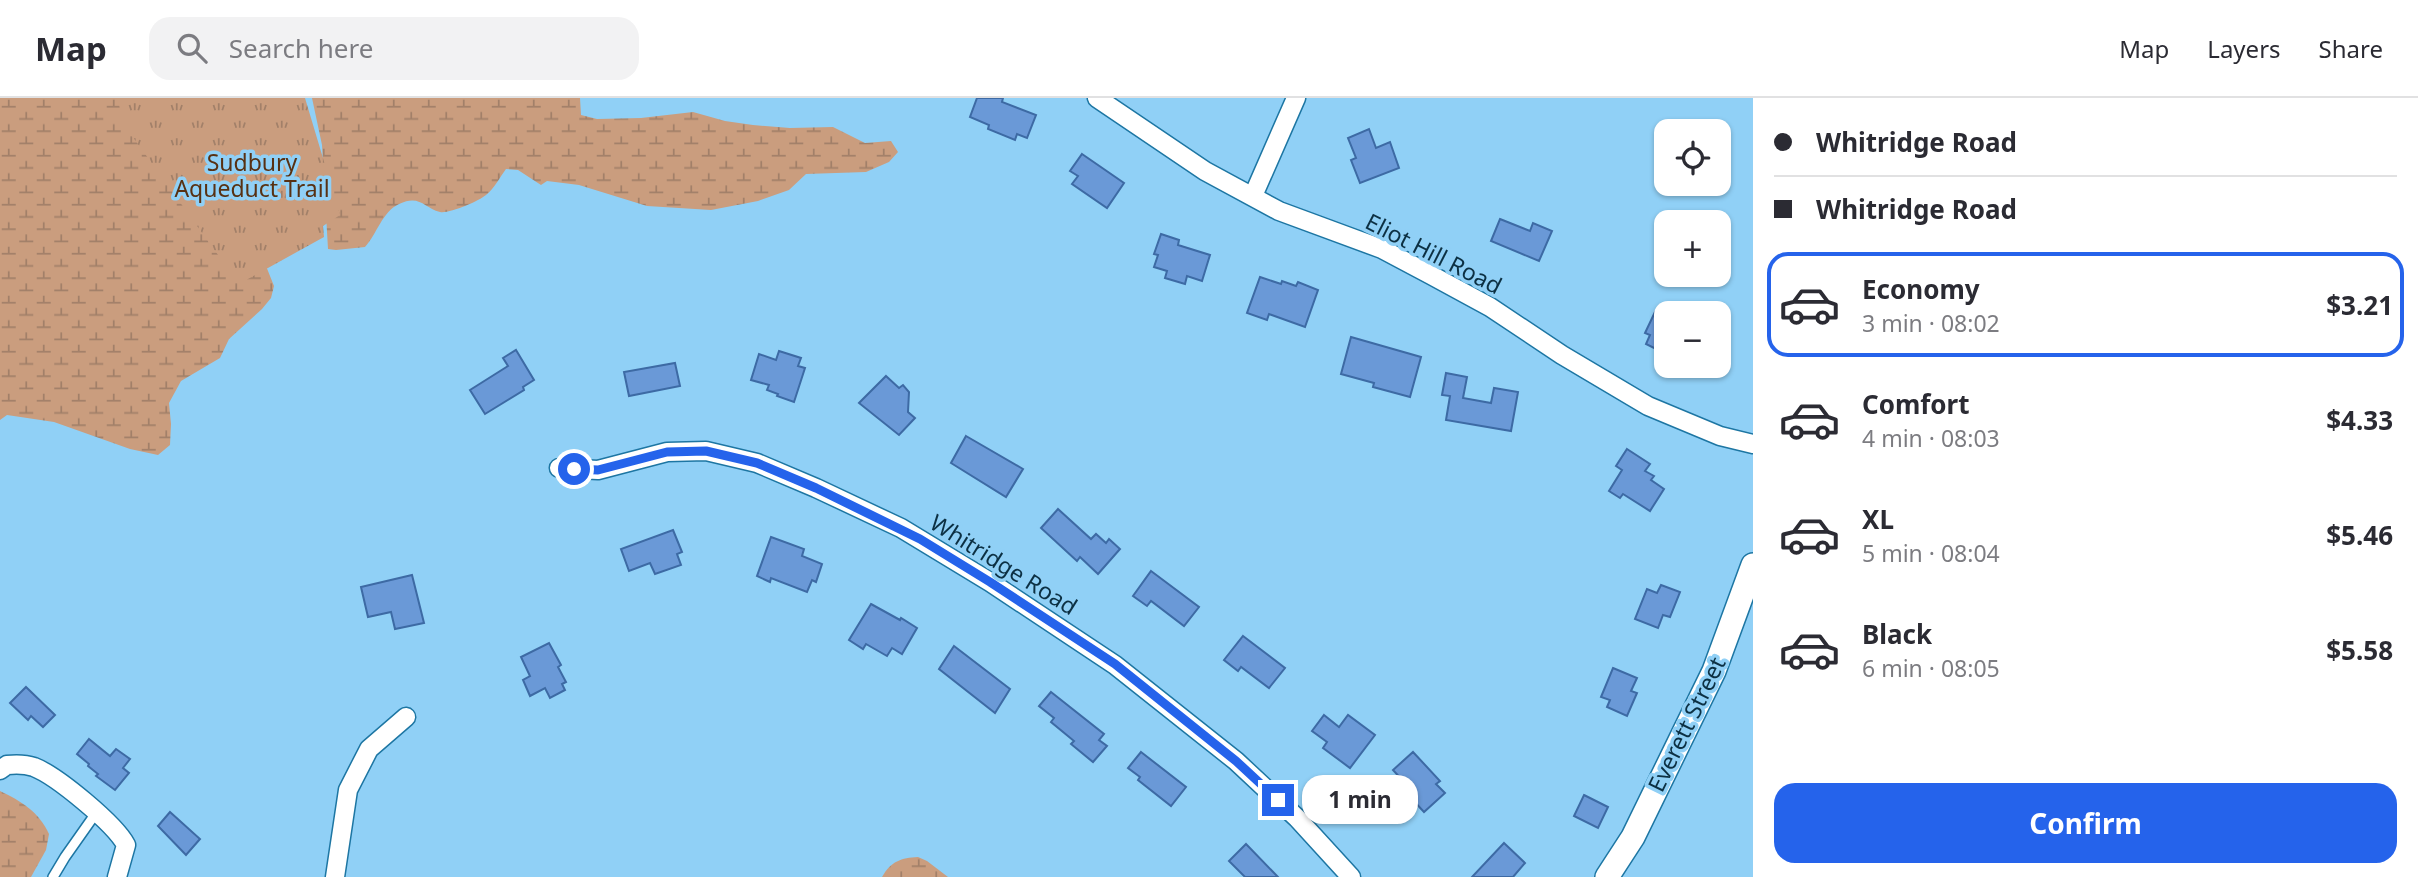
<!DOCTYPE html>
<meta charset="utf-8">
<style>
:root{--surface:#fff;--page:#f2f2f3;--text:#2b2b33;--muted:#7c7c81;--line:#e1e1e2;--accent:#2563eb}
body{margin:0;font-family:"Noto Sans",sans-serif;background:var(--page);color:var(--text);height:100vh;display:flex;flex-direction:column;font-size:26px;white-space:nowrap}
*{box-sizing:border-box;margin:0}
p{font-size:23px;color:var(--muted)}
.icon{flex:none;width:38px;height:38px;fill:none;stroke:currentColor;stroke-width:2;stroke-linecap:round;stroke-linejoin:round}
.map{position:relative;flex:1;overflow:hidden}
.side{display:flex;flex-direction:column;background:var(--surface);width:665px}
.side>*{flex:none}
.guide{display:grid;align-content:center;height:154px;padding:0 21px;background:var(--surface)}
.tools{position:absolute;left:1654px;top:21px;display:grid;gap:14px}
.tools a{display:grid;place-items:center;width:77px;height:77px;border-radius:14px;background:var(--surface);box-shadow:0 2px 5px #0004;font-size:35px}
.end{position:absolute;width:32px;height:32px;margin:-16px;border:9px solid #2563eb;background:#fff;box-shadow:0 0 0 4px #fff}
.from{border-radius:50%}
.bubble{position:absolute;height:49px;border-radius:21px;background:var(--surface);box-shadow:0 2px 5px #0004;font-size:23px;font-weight:700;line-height:49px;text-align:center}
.guide b{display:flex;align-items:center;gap:24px;height:66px;font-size:26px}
.guide b+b{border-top:2px solid var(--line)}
.guide i{width:18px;height:18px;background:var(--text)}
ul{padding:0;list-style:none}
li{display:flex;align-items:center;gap:21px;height:105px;margin:0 14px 10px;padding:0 7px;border:4px solid transparent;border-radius:21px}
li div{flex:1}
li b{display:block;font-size:26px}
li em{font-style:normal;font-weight:700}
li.selected{border-color:var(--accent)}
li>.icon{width:63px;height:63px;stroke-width:1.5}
.cta{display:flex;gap:14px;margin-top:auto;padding:14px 21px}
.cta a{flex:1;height:80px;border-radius:21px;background:var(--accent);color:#fff;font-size:28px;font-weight:700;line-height:80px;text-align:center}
header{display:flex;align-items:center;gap:42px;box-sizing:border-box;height:98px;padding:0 35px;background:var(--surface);border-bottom:2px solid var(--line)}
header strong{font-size:33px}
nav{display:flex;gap:38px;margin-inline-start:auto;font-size:24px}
.search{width:490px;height:63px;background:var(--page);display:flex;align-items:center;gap:18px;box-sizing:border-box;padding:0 24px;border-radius:21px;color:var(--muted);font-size:26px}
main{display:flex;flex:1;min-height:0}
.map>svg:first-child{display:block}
.wetland{fill:url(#wetland-marsh)}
.park{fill:url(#park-tufts)}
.building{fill:#6a99d7;stroke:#3d6aa4;stroke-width:2}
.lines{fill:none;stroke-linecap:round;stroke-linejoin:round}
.service-casing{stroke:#1d76a3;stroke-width:12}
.minor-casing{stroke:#1d76a3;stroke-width:21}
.tertiary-casing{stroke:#1d76a3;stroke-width:26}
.service{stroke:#fff;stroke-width:9}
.minor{stroke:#fff;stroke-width:18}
.tertiary{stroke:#fff;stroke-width:23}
.route{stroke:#2563eb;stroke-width:9}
.labels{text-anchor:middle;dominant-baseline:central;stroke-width:7;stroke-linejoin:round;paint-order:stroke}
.park-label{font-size:23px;fill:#583113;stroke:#90d0f6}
.street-label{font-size:23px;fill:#0c3043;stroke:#90d0f6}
</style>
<header>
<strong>Map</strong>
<div class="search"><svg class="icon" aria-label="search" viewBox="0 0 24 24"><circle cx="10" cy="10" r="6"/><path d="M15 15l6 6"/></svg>Search here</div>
<nav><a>Map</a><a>Layers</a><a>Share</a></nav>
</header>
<main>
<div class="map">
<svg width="1753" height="779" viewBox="0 0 1753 779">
<defs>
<pattern id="wetland-marsh" width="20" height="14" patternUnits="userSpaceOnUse" patternTransform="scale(1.75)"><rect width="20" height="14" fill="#ca9d7e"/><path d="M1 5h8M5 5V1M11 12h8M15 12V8" fill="none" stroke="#a28069"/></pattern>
<pattern id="park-tufts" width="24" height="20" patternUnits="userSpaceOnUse" patternTransform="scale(1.75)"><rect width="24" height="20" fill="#ca9d7e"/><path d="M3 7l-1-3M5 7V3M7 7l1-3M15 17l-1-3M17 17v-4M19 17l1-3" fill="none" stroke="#a28069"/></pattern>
</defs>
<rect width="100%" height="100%" fill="#90d0f6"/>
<!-- wetland -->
<g class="wetland">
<path d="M0,0H199L274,188L271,200L262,211L229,241L220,260L181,283L169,305L171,326L170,347L158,357L130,351L54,324L7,317L0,322Z"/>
<path d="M312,0H580L581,17L597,21L641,20L693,14L725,23L753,27L790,30L833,29L865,45L891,43L898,54L889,64L866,74L806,76L789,92L758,103L711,112L647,108L579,87L547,83L541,87L518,72L506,71C500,79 494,91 486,97C479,103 449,116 440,114C424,110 420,96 399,106C382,114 377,136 365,149L336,152L328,151L322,47Z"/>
<path d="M0,693C21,703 39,714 49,736L46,752L31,779H0Z"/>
<path d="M918,759L927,763L948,779H882C891,763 901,760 918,759Z"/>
</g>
<!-- park -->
<path class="park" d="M118,0H305L340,117L323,128L324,139L239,186L122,24Z"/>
<!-- building -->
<g class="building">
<path d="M977,0H1003L1002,4L1036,17L1027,40L1017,36L1015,42L988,31L989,27L970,19Z"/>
<path d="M1369,31L1376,50L1390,44L1399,70L1360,85L1351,62L1356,60L1348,40Z"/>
<path d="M1082,56L1124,85L1107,110L1072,86L1078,78L1070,73Z"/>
<path d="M1500,121L1530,133L1533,125L1552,133L1539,163L1491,143Z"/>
<path d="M1161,136L1179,142L1178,147L1210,157L1202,183L1187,178L1185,186L1165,180L1167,173L1154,169L1158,157L1154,156Z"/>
<path d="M1260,179L1281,186L1282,183L1296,188L1298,184L1318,192L1305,229L1269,216L1267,222L1247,215Z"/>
<path d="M1655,214L1666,220V256L1646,246L1650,237L1645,235Z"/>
<path d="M1351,239L1421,259L1410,299L1373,289L1374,285L1341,276Z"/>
<path d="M516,252L534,282L523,289L524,292L485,316L470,292L508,268L503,260Z"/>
<path d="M779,253L801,260L798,268L805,270L794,304L777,298L778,296L767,292L769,287L751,282L759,256L776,262Z"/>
<path d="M675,265L680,288L629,298L624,274Z"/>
<path d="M1446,275L1467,279L1463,300L1491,305L1494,290L1518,294L1511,333L1446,322L1450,298L1442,297Z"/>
<path d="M886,278L899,290L903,287L909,294L908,314L915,320L899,337L859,305Z"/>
<path d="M966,338L1023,371L1006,399L951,365Z"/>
<path d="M1627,351L1650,366L1645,373L1654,378L1651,382L1664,391L1650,413L1623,396L1620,400L1609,393L1622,372L1616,368Z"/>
<path d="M1058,411L1091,441L1096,436L1106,445L1109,441L1120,451L1098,476L1080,459L1077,463L1041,430Z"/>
<path d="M673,432L682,454L677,456L681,467L655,476L650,465L629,473L621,451Z"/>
<path d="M771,439L804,451L802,458L822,466L816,484L812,482L807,494L771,480L770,484L757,478Z"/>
<path d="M1151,473L1199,509L1184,528L1151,503L1147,508L1133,498Z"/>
<path d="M412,477L424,525L395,531L391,514L368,519L361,489Z"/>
<path d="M1661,487L1680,494L1670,519L1663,517L1658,530L1635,521L1647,491L1657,495Z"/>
<path d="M871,506L900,522L901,520L917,530L902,556L892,550L887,558L866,546L863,551L849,542Z"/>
<path d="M1243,538L1285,570L1269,590L1241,569L1238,573L1224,562Z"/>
<path d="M549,545L561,567L558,569L566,584L562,586L565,592L550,600L545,590L530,598L523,582L530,578L521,559Z"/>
<path d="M954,548L1010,591L995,615L939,571Z"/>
<path d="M1613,570L1637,580L1631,593L1637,595L1627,618L1607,609L1610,602L1601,599Z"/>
<path d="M26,589L55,617L43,629L31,618L28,622L10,605Z"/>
<path d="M1051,594L1104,636L1099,642L1107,648L1093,664L1071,646L1074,643L1051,624L1054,620L1039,608Z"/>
<path d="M1324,617L1339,629L1348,617L1375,637L1350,670L1323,650L1327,644L1312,633Z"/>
<path d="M89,641L110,658L116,651L130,661L123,670L129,675L115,692L96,678L98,676L88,668L89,666L77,656Z"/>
<path d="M1141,654L1186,689L1171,708L1138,682L1140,679L1128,670Z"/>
<path d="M1413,654L1440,683L1436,686L1445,695L1424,714L1411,700L1415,696L1393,672Z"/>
<path d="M1584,697L1608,709L1598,730L1574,718Z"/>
<path d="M170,714L200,741L186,757L158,728Z"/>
<path d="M1504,745L1525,765L1513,779H1472Z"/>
<path d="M1246,746L1278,779H1245L1229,763Z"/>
</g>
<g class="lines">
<defs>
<path id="service" d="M53,779L65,759L96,715"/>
<g id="minor">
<path d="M1097,0L1205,73L1279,113L1382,151L1431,177L1490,209L1562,257L1648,308L1720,338L1753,346"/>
<path d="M1253,98L1296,0"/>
<path d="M559,370L598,372L667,354L706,353L757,365L816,390L901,430L990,484L1115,567L1236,663L1297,720L1351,779"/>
<path d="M0,672L7,667C16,666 25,666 34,669C57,678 115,726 126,747L117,779"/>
<path d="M335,779L348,692L369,651L406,619"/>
</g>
<path id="tertiary" d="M1607,779L1633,739L1714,573L1753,467"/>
</defs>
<!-- service casing -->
<use href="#service" class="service-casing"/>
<!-- minor casing -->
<use href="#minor" class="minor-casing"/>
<!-- tertiary casing -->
<use href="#tertiary" class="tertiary-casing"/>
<!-- service -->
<use href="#service" class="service"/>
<!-- minor -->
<use href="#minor" class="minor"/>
<!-- tertiary -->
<use href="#tertiary" class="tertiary"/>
</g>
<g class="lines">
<!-- route -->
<path class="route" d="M574,371L598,372L667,354L706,353L757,365L816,390L920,441L990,484L1115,566L1236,663L1278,702"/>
</g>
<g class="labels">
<!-- park labels -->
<g class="park-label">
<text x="252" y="64">Sudbury<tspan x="252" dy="26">Aqueduct Trail</tspan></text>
</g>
<!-- street labels -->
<g class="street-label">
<text transform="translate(1434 155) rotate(27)">Eliot Hill Road</text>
<text transform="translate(1004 466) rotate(32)">Whitridge Road</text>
<text transform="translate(1686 626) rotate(-64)">Everett Street</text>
</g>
</g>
</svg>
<div class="tools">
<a><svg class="icon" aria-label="locate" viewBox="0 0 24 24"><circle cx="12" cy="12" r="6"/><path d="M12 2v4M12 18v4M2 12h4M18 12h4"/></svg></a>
<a>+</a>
<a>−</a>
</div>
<i class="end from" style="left:574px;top:371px"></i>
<i class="end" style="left:1278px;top:702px"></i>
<div class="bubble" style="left:1302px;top:677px;width:116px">1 min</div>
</div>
<section class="side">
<div class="guide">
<b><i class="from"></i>Whitridge Road</b>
<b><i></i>Whitridge Road</b>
</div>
<ul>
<li class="selected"><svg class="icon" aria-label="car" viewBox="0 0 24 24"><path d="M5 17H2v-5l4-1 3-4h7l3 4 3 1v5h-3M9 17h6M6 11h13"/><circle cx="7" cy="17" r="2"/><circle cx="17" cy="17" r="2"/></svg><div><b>Economy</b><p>3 min · 08:02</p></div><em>$3.21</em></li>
<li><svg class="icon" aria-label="car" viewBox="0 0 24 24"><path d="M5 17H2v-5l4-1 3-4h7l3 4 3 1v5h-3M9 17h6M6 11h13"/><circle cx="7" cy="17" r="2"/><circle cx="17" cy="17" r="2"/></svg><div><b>Comfort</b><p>4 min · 08:03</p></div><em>$4.33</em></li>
<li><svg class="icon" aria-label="car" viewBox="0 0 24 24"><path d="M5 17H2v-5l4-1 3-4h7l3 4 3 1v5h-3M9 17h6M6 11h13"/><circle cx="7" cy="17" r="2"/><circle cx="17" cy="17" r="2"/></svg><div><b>XL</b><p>5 min · 08:04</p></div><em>$5.46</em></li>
<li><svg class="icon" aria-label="car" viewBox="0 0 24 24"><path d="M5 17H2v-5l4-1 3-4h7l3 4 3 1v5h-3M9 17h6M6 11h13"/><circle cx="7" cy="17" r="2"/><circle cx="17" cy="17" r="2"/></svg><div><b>Black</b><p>6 min · 08:05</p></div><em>$5.58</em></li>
</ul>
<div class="cta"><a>Confirm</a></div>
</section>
</main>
